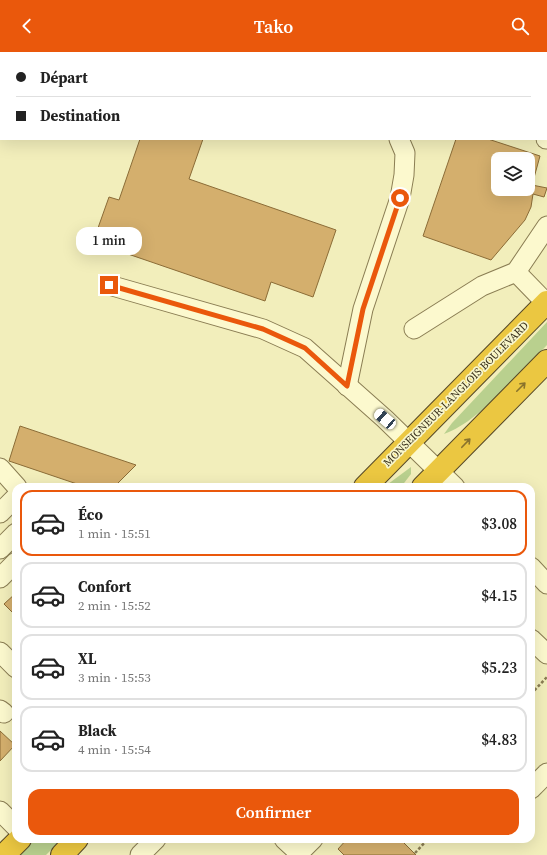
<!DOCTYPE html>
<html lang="fr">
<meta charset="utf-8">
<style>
:root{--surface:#fff;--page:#f2f2f2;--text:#222;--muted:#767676;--line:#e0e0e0;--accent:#ea580c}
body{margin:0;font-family:"Source Serif 4",serif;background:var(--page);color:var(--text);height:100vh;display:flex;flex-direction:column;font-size:15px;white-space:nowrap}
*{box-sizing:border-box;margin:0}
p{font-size:13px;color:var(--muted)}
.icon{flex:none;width:22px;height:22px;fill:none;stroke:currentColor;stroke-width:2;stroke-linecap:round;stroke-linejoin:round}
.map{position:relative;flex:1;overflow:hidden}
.side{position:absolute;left:12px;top:431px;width:523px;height:360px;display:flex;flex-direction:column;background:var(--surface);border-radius:12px;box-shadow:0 4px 16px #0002}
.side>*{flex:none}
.hud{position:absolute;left:0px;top:0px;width:547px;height:88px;box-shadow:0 4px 16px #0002;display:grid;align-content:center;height:88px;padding:0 16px;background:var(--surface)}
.tools{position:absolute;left:491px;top:100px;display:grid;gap:8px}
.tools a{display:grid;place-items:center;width:44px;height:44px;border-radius:8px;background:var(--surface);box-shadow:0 4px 16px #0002;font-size:20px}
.end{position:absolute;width:18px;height:18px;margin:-9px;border:5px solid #ea580c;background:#fff;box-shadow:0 0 0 2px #fff}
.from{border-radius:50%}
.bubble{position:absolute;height:28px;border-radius:12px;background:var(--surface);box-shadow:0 4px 16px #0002;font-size:13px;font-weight:600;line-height:28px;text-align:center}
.car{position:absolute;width:12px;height:24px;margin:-12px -6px;border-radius:5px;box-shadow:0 0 3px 1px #0007;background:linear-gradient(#fff 24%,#345 0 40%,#fff 0 76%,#345 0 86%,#fff 0)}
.hud b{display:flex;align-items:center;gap:14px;height:38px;font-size:15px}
.hud b+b{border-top:1px solid var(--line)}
.hud i{width:10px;height:10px;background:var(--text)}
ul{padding:7px 0 0;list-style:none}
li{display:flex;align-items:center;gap:12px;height:66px;margin:0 8px 6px;padding:0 8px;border:2px solid var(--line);border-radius:12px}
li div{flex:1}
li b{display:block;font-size:15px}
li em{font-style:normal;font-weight:600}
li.on{border-color:var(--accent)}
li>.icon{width:36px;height:36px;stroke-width:1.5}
.primary-button{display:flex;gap:8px;margin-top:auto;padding:8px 16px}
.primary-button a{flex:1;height:46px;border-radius:12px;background:var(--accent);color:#fff;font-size:16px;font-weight:600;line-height:46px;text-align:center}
header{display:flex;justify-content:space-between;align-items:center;height:52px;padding:0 16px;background:var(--accent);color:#fff;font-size:18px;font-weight:600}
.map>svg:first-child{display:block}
.green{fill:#b9d08e}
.building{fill:#d4af6d;stroke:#8b6c37;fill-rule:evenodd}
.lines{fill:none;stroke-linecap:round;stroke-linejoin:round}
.minor-casing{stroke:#8a7d53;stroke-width:21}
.highway-casing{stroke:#574928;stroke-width:24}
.path{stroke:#8a7d53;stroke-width:2.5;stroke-dasharray:3 2;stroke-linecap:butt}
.minor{stroke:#fcf9ce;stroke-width:19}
.highway{stroke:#ebc741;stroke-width:22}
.oneway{stroke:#89732c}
.route{stroke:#ea580c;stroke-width:5}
.labels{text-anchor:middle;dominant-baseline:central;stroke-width:3.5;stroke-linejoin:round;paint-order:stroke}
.street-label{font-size:11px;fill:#382f1a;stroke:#f8f6cb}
</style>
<header><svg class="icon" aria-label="back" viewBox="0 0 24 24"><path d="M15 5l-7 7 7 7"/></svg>Tako<svg class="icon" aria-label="search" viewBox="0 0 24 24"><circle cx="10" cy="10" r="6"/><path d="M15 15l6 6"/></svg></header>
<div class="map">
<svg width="547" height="803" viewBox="0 0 547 803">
<rect width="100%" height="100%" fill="#f2eebb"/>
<!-- green -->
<g class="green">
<path d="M547,270V293C522,319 478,371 444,382L452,371Z"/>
<path d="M411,415V422L401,435H384Z"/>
<path d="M35,787H62L46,803H20Z"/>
</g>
<!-- building -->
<g class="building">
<path d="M140,87H203L189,127L336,178L313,245L271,230L265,249L93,190L109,145L119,148Z"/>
<path d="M456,87H488L540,104L532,133L547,136L544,145L533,142L531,155L525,168L491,208L423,184ZM498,107H528V137H498Z"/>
<path d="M20,374L136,413L114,435H86L9,409Z"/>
<path d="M16,541V564L4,552Z"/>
<path d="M0,679L15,693L0,709Z"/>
<path d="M347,787H400L416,803H344L338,797Z"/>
</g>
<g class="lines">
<defs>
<g id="minor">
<path d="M546,87H547"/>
<path d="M516,220L546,251"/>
<path d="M109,233L263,277L305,296L385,367L455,435"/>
<path d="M414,277L482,234L516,220L547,174"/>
<path d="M347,334L363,257L400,146L404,123L405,101L399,87"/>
<path d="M0,416L17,435"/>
<path d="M0,461L16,445"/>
<path d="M0,497L16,481"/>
<path d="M531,515L547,532"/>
<path d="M0,526L16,510"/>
<path d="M531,587L547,602"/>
<path d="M0,600L16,616"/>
<path d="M0,658L4,661"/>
<path d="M531,737L547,721"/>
<path d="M0,759L16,775"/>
<path d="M284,787L299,801"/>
<path d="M140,803L156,787"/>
<path d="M297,803L313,787"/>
</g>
<g id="highway">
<path d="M365,435L547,250"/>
<path d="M423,435L547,309"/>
<path d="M4,803L20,787"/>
<path d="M62,803L77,787"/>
</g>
</defs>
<!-- minor casing -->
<use href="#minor" class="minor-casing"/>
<!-- highway casing -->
<use href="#highway" class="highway-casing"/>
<!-- path -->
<g class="path">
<path d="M531,642L547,625"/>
<path d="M415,801L428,787"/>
</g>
<!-- minor -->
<use href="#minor" class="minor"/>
<!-- highway -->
<use href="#highway" class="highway"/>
</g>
<!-- one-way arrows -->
<defs><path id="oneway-shaft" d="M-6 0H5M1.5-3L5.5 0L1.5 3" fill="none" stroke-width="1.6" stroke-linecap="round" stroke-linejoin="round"/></defs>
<g class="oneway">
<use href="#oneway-shaft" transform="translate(521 335) rotate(-45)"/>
<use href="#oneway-shaft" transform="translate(466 391) rotate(-46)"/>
</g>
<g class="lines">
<!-- route -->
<path class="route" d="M109,233L263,277L305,296L347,334L363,257L400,146"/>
</g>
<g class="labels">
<!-- street labels -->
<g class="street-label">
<text transform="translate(456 342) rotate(-45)">MONSEIGNEUR-LANGLOIS BOULEVARD</text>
</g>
</g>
</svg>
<div class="tools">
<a><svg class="icon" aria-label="layers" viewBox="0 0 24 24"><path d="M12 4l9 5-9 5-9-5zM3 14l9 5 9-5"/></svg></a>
</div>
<i class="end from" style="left:400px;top:146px"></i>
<i class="end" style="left:109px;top:233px"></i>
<div class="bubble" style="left:76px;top:175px;width:66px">1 min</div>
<i class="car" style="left:385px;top:367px;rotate:311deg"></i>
<div class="hud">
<b><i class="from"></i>Départ</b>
<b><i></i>Destination</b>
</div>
<section class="side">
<ul>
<li class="on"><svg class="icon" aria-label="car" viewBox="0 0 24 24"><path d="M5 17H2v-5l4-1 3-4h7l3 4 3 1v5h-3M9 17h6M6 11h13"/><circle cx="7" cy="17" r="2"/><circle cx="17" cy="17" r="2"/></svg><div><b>Éco</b><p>1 min · 15:51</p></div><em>$3.08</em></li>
<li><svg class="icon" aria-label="car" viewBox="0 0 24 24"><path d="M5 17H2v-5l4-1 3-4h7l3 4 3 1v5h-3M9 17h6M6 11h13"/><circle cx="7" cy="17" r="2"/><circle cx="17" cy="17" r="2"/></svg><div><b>Confort</b><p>2 min · 15:52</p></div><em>$4.15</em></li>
<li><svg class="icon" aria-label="car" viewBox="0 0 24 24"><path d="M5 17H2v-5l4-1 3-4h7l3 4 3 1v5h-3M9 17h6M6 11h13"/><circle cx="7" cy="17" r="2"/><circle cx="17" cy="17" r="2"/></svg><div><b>XL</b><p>3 min · 15:53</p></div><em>$5.23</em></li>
<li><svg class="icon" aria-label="car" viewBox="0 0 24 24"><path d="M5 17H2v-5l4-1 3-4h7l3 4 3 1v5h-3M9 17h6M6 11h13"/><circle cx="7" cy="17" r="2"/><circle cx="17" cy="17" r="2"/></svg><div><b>Black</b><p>4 min · 15:54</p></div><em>$4.83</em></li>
</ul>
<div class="primary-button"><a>Confirmer</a></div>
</section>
</div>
